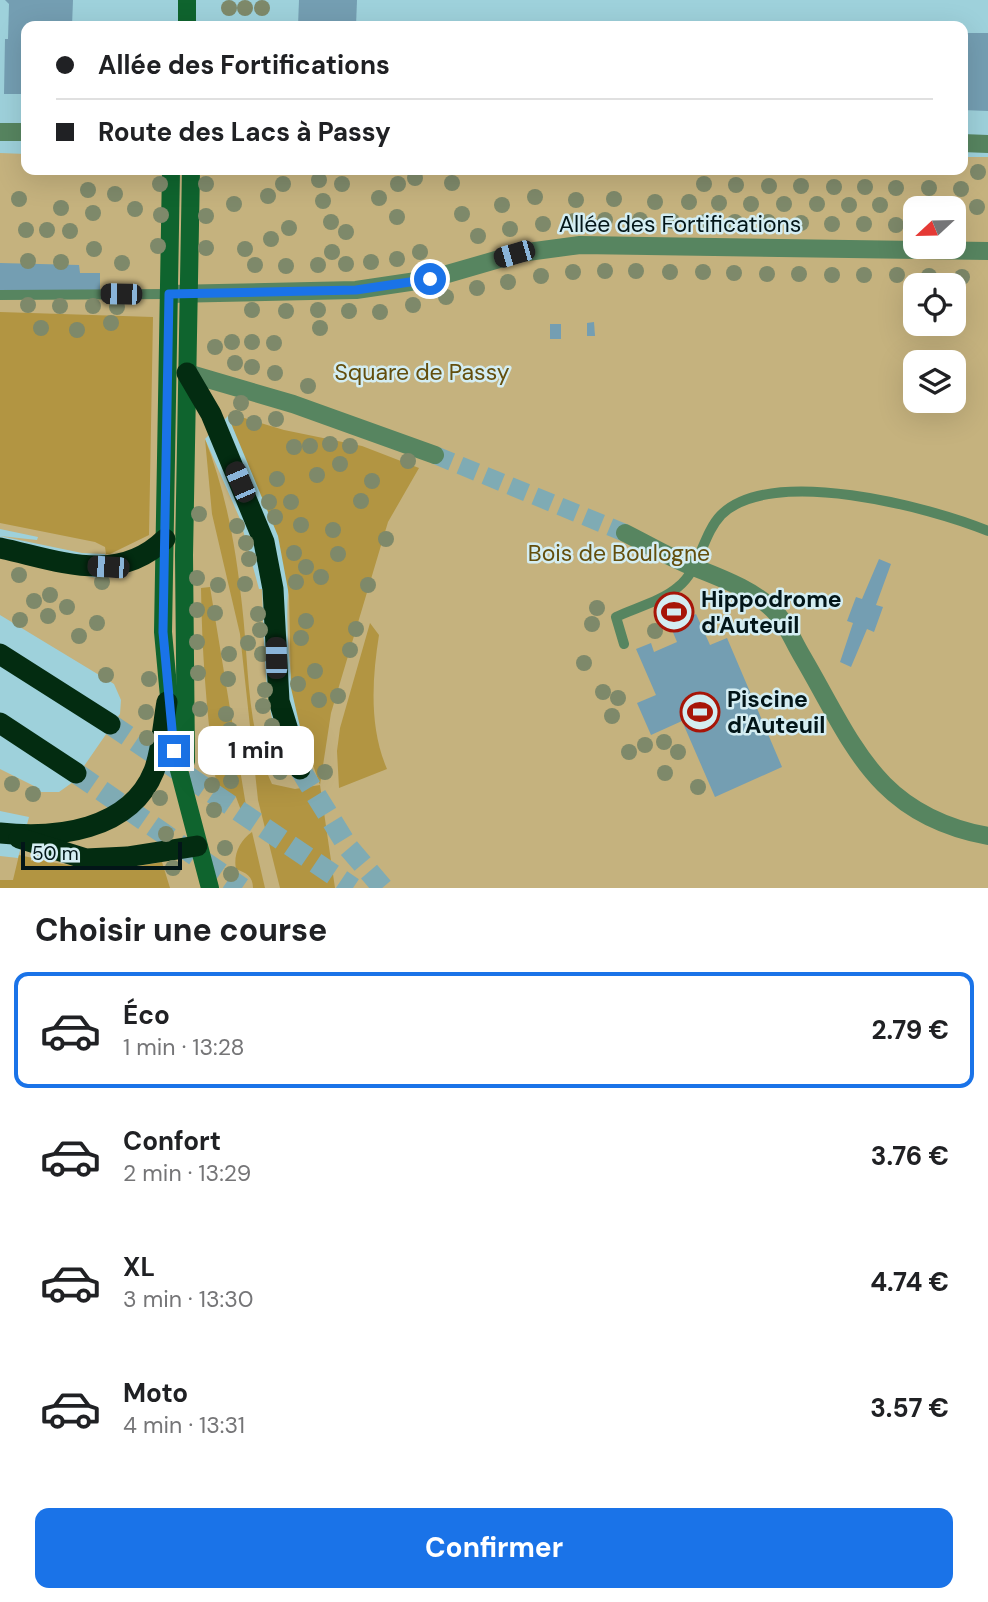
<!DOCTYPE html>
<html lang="fr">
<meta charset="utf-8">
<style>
:root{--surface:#fff;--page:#f2f2f2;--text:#202124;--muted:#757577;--line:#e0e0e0;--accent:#1a73e8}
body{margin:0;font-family:"DM Sans",sans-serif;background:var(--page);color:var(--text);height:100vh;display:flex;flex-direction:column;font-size:26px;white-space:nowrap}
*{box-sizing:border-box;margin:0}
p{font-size:23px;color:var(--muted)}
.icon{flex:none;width:38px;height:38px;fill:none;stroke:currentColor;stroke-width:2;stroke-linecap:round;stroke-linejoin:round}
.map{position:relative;height:888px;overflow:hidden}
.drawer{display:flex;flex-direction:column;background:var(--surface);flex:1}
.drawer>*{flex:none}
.banner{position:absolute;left:21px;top:21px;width:947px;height:154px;border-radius:14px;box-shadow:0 7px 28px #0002;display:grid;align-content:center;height:154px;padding:0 35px;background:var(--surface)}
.needle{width:46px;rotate:248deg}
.tools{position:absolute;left:903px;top:196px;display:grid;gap:14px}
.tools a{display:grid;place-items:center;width:63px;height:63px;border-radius:14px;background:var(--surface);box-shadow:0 7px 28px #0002;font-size:35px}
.scale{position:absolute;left:21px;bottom:18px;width:161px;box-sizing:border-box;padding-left:7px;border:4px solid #021518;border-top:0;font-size:19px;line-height:24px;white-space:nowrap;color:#021518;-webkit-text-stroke:5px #d4edf2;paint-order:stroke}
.end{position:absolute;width:32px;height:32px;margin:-16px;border:9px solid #1a73e8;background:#fff;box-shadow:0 0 0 4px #fff}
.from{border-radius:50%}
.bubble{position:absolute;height:49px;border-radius:14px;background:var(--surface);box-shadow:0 7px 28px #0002;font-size:23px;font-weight:700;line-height:49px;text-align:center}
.car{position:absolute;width:21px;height:42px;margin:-21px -10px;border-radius:9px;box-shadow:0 0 5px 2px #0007;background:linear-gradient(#222 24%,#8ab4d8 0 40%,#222 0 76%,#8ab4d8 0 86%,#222 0)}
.banner b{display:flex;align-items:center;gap:24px;height:66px;font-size:26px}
.banner b+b{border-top:2px solid var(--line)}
.banner i{width:18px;height:18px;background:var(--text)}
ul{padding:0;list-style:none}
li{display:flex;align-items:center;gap:21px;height:116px;margin:0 14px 10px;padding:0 21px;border:4px solid transparent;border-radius:14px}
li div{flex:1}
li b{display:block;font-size:26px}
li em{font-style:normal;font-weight:700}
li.current{border-color:var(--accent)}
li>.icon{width:63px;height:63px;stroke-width:1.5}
h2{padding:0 35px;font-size:32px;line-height:84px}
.cta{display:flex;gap:14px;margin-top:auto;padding:14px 35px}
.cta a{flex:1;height:80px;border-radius:14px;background:var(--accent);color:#fff;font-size:28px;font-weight:700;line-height:80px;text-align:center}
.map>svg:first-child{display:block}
.green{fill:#c5b27e;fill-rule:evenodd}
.forest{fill:#b29542}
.building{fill:#749eb2}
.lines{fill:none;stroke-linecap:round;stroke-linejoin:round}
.street-tunnel{stroke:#7fabb4;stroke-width:18;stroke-dasharray:18 9;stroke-linecap:butt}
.highway-tunnel{stroke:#7fabb4;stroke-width:21;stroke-dasharray:21 10;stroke-linecap:butt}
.lane{stroke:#578560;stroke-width:10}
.street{stroke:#578560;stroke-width:18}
.secondary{stroke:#0f642e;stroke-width:18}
.highway{stroke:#032c11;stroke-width:21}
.tree{fill:#7e896a}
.route{stroke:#1a73e8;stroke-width:9}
.labels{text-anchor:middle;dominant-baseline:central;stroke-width:5;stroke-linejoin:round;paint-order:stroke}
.street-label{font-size:23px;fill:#021518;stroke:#d4edf2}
.park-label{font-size:23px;fill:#634e0d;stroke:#d4edf2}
.poi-label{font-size:23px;font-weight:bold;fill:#021518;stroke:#d4edf2;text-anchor:start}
</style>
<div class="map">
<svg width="988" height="888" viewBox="0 0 988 888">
<rect width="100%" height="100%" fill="#9ed1db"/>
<!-- green -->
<path class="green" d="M0,153L26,154V170H962L963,157H988V888H0V856L18,858L29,817L0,811V769L36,787V792H59L73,782L120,714L121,700L114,684L0,615V558L107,580V578L105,554L82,553L0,536L37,540L38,537L0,529ZM915,208H954V247H915ZM915,285H954V324H915ZM915,362H954V401H915ZM228,416C249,456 291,547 288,592C285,648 292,707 312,763L291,773C262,718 265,650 262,589H259L240,519L205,439Z"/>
<!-- forest -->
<g class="forest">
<path d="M0,312L153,317L149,535L110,554H106L105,547L95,542L0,523Z"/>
<path d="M231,414L284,430L362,446L419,468L388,522L331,713L320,785L335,888H280L258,800L240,634L212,514L205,439C226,492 236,548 242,605C249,664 246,729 272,784L295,789L320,785L301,731L291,688L289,595L278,536L228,416Z"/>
<path d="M210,587L247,812L242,813L236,797L217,788C207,721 202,656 201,588Z"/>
<path d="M370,623L379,635C372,679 369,727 387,769L339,788L337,751L340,728Z"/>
<path d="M252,832L265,888H253C253,876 246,873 236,869C233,855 240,840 252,832Z"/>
<path d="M19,855C75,868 105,873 162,862L170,888H0V880H13Z"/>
</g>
<!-- building -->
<g class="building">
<path d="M5,0H73L72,26H26V94H4L5,39H8L9,4Z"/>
<path d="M299,0H357L356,26H298Z"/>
<path d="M962,33H988V111L962,110Z"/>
<path d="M0,263L79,265L80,273H100V292L0,290Z"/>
<path d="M594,322L595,336H587V323Z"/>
<rect x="550" y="324" width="11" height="15"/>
<path d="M879,559L891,564L876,605L883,607L874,632L867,629L851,667L840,662L853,623L847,621L856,597L862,599Z"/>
<path d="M696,614L710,645L727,638L782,767L715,797L682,721L651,735L637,703L656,695L636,649L651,643L654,652L677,642L670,625Z"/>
</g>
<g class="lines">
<!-- street-tunnel -->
<path class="street-tunnel" d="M435,455L625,533"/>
<!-- highway-tunnel -->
<g class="highway-tunnel">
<path d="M110,724L353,888"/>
<path d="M300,769L348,847L383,888"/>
<path d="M76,773L242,888"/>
</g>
<!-- lane -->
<g class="lane">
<path d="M0,295L169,294"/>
<path d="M624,644L616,617C635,608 662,601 678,587C700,570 702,535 721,515C771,465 930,507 988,531"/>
</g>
<!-- street -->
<g class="street">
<path d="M0,132H26"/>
<path d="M962,143L988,144"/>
<path d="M169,294L356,290L430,279L520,253L580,245L988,251"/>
<path d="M187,373L293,404L435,455"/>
<path d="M625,533C647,544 669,557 691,566C719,577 758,591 778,615C788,627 794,643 802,656C853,743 875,815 988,836"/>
</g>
<!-- secondary -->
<g class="secondary">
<path d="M187,26V0"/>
<path d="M171,170L163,632L174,751L210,888"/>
<path d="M186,761L184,555L191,170"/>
</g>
<!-- highway -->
<g class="highway">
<path d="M187,373L211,414L264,542L273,589L279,701L300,769"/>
<path d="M0,548C57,560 117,586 165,539"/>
<path d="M0,654L110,724"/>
<path d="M0,723L76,773"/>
<path d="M0,833C55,839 130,831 154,771C162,750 163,724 167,702"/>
<path d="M19,838L86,859L127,857L197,846"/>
</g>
</g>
<!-- trees -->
<g class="tree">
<circle cx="229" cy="8" r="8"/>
<circle cx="245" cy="8" r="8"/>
<circle cx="262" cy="8" r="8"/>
<circle cx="978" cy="172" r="8"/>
<circle cx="415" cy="178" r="8"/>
<circle cx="319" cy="180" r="8"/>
<circle cx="452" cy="183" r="8"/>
<circle cx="160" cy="184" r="8"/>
<circle cx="206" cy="184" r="8"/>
<circle cx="283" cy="184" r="8"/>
<circle cx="342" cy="184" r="8"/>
<circle cx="398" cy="184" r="8"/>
<circle cx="704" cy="184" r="8"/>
<circle cx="736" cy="185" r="8"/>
<circle cx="769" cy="186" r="8"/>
<circle cx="801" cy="186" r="8"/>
<circle cx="834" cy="187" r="8"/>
<circle cx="865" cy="187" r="8"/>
<circle cx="896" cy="188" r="8"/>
<circle cx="929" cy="188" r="8"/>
<circle cx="961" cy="189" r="8"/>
<circle cx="88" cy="190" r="8"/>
<circle cx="115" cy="194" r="8"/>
<circle cx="268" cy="196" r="8"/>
<circle cx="535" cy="197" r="8"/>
<circle cx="379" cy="198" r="8"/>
<circle cx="19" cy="199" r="8"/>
<circle cx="614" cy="199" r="8"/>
<circle cx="576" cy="200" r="8"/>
<circle cx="323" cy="201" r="8"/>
<circle cx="655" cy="202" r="8"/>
<circle cx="689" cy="202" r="8"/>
<circle cx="719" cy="203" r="8"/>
<circle cx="234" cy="204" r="8"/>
<circle cx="751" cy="204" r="8"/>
<circle cx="784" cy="204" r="8"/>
<circle cx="817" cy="204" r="8"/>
<circle cx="502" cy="205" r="8"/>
<circle cx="849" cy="205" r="8"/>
<circle cx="880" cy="205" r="8"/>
<circle cx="977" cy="207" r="8"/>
<circle cx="61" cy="208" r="8"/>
<circle cx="135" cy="209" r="8"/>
<circle cx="93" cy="213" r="8"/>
<circle cx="462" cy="214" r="8"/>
<circle cx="161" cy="215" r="8"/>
<circle cx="206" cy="216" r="8"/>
<circle cx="397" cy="217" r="8"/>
<circle cx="605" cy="220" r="8"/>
<circle cx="640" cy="220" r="8"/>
<circle cx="574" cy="221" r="8"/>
<circle cx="672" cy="221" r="8"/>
<circle cx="331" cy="222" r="8"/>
<circle cx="705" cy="222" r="8"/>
<circle cx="735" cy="222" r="8"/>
<circle cx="768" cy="222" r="8"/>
<circle cx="801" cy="223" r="8"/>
<circle cx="543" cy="224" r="8"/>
<circle cx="832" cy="224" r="8"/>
<circle cx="864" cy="224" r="8"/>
<circle cx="896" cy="225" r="8"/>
<circle cx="289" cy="228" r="8"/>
<circle cx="510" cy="229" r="8"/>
<circle cx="26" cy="230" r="8"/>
<circle cx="47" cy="230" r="8"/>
<circle cx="70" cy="231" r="8"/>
<circle cx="346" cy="232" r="8"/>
<circle cx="478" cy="236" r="8"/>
<circle cx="271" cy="239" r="8"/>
<circle cx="158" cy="246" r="8"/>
<circle cx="206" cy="248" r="8"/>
<circle cx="94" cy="249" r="8"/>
<circle cx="245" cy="249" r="8"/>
<circle cx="332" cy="252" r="8"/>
<circle cx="420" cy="252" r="8"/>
<circle cx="397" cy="259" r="8"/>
<circle cx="28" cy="261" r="8"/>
<circle cx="61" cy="262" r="8"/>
<circle cx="371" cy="262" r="8"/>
<circle cx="122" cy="263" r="8"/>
<circle cx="346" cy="264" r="8"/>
<circle cx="255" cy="265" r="8"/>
<circle cx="318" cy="265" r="8"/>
<circle cx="286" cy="266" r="8"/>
<circle cx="605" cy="271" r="8"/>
<circle cx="636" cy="271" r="8"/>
<circle cx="573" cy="272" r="8"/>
<circle cx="670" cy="272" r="8"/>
<circle cx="703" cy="272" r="8"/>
<circle cx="734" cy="273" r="8"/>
<circle cx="767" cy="274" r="8"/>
<circle cx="799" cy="274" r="8"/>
<circle cx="832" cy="275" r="8"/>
<circle cx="864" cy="275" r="8"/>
<circle cx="897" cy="275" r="8"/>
<circle cx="541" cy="276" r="8"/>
<circle cx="929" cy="276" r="8"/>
<circle cx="962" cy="277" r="8"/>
<circle cx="508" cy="282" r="8"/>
<circle cx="477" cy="288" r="8"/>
<circle cx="446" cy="297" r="8"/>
<circle cx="28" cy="305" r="8"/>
<circle cx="413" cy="305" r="8"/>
<circle cx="60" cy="306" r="8"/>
<circle cx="93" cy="306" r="8"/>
<circle cx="117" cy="307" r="8"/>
<circle cx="252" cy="310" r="8"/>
<circle cx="318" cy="310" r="8"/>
<circle cx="286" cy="311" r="8"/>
<circle cx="349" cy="311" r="8"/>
<circle cx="380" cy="312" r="8"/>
<circle cx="111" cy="323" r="8"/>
<circle cx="41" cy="328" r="8"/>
<circle cx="320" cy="328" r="8"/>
<circle cx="77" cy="330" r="8"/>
<circle cx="232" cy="342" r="8"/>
<circle cx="252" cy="342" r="8"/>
<circle cx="274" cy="343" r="8"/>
<circle cx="215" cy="347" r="8"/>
<circle cx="235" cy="363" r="8"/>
<circle cx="252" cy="367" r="8"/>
<circle cx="275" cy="373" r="8"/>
<circle cx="308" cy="386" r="8"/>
<circle cx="241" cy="403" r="8"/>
<circle cx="236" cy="418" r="8"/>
<circle cx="276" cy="419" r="8"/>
<circle cx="254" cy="423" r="8"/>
<circle cx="330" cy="444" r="8"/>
<circle cx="310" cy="446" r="8"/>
<circle cx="350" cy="446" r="8"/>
<circle cx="294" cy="447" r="8"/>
<circle cx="408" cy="461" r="8"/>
<circle cx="340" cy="464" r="8"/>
<circle cx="317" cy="475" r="8"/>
<circle cx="277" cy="479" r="8"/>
<circle cx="372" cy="481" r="8"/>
<circle cx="361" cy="501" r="8"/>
<circle cx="269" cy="502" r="8"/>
<circle cx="291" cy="502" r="8"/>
<circle cx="199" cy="514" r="8"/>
<circle cx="275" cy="517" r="8"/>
<circle cx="301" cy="525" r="8"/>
<circle cx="237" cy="526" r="8"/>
<circle cx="333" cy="530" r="8"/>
<circle cx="386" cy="539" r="8"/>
<circle cx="246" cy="543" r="8"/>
<circle cx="294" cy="553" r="8"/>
<circle cx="338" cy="554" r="8"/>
<circle cx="249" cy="559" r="8"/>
<circle cx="306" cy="567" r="8"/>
<circle cx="19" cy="575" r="8"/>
<circle cx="321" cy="577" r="8"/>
<circle cx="197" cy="578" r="8"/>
<circle cx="102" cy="582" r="8"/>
<circle cx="296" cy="582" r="8"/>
<circle cx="245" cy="584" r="8"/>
<circle cx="218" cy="585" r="8"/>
<circle cx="368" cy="585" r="8"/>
<circle cx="50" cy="595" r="8"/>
<circle cx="34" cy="601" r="8"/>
<circle cx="67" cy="607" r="8"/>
<circle cx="597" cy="608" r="8"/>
<circle cx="197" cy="610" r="8"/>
<circle cx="215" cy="613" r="8"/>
<circle cx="258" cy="614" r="8"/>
<circle cx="48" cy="616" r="8"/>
<circle cx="20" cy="620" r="8"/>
<circle cx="306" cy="621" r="8"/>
<circle cx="97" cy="623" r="8"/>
<circle cx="592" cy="624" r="8"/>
<circle cx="356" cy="629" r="8"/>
<circle cx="260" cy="630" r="8"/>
<circle cx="655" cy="631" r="8"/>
<circle cx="79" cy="636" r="8"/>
<circle cx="301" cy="638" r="8"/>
<circle cx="197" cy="642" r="8"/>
<circle cx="248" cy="643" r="8"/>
<circle cx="350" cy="650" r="8"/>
<circle cx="229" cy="654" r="8"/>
<circle cx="262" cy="654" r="8"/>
<circle cx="584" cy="663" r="8"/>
<circle cx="315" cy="671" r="8"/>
<circle cx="198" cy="673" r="8"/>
<circle cx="106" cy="675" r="8"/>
<circle cx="149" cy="679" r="8"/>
<circle cx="228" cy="679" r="8"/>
<circle cx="298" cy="684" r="8"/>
<circle cx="265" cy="690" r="8"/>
<circle cx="603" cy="692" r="8"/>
<circle cx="338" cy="696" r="8"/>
<circle cx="618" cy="698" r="8"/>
<circle cx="319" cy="700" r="8"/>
<circle cx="263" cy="706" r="8"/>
<circle cx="200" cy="709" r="8"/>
<circle cx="146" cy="712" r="8"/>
<circle cx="226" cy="714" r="8"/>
<circle cx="612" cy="716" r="8"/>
<circle cx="272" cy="726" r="8"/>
<circle cx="230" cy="730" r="8"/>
<circle cx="147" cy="738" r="8"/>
<circle cx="664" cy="742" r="8"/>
<circle cx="260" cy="744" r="8"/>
<circle cx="645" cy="745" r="8"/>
<circle cx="233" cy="748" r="8"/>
<circle cx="207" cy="750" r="8"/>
<circle cx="629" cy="752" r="8"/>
<circle cx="678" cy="752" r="8"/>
<circle cx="280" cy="772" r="8"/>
<circle cx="325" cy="772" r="8"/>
<circle cx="665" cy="773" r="8"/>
<circle cx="231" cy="781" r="8"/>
<circle cx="12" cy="784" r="8"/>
<circle cx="212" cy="785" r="8"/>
<circle cx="698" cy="787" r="8"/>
<circle cx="33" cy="794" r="8"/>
<circle cx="160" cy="798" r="8"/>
<circle cx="214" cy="810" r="8"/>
<circle cx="166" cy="834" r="8"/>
<circle cx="225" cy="848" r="8"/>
<circle cx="173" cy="868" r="8"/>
<circle cx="231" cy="874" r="8"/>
</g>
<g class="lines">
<!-- route -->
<path class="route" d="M174,751L163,632L169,294L356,290L430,279"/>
</g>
<!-- icons -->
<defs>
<symbol id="stadium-ring" viewBox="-11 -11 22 22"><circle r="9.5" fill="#d4edf2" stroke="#a71508" stroke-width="1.5"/><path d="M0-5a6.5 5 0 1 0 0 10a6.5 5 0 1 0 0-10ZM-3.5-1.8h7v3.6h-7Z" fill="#a71508"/></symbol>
</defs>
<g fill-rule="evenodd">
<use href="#stadium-ring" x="652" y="590" width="44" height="44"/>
<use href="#stadium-ring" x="678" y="690" width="44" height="44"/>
</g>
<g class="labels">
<!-- street labels -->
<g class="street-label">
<text x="680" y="224">Allée des Fortifications</text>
</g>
<!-- park labels -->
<g class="park-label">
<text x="422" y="372">Square de Passy</text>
<text x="619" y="553">Bois de Boulogne</text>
</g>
<!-- poi labels -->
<g class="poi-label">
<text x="701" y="599">Hippodrome<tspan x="701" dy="26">d'Auteuil</tspan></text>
<text x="727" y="699">Piscine<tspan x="727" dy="26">d'Auteuil</tspan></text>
</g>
</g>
</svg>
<div class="tools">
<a><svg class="needle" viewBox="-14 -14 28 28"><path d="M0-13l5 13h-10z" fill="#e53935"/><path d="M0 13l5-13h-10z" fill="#757577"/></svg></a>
<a><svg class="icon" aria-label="locate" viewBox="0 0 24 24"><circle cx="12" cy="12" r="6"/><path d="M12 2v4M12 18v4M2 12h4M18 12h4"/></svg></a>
<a><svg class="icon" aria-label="layers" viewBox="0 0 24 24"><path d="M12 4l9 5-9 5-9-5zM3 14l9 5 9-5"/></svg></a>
</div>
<div class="scale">50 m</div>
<i class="end from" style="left:430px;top:279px"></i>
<i class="end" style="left:174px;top:751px"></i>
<div class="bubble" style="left:198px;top:726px;width:116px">1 min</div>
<i class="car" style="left:514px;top:254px;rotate:254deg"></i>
<i class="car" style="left:121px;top:294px;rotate:271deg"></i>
<i class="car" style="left:240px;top:482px;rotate:337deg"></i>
<i class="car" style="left:108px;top:567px;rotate:274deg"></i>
<i class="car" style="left:276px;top:658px;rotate:359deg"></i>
<div class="banner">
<b><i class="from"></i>Allée des Fortifications</b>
<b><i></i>Route des Lacs à Passy</b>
</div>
</div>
<section class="drawer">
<h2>Choisir une course</h2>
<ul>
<li class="current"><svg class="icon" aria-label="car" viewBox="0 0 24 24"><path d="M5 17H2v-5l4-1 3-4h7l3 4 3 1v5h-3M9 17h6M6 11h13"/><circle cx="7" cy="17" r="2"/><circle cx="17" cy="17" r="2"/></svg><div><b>Éco</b><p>1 min · 13:28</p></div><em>2.79 €</em></li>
<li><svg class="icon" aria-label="car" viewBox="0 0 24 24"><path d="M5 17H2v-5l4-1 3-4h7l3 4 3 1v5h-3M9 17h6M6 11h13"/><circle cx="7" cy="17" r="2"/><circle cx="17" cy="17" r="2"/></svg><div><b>Confort</b><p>2 min · 13:29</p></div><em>3.76 €</em></li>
<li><svg class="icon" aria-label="car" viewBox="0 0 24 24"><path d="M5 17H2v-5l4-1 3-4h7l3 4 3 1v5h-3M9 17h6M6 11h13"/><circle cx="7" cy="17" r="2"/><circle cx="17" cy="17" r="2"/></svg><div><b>XL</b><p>3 min · 13:30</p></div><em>4.74 €</em></li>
<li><svg class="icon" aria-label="car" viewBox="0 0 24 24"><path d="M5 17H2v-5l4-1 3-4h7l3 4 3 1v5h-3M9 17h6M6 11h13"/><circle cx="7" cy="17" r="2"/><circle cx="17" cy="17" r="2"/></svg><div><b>Moto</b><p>4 min · 13:31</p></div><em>3.57 €</em></li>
</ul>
<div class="cta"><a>Confirmer</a></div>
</section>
